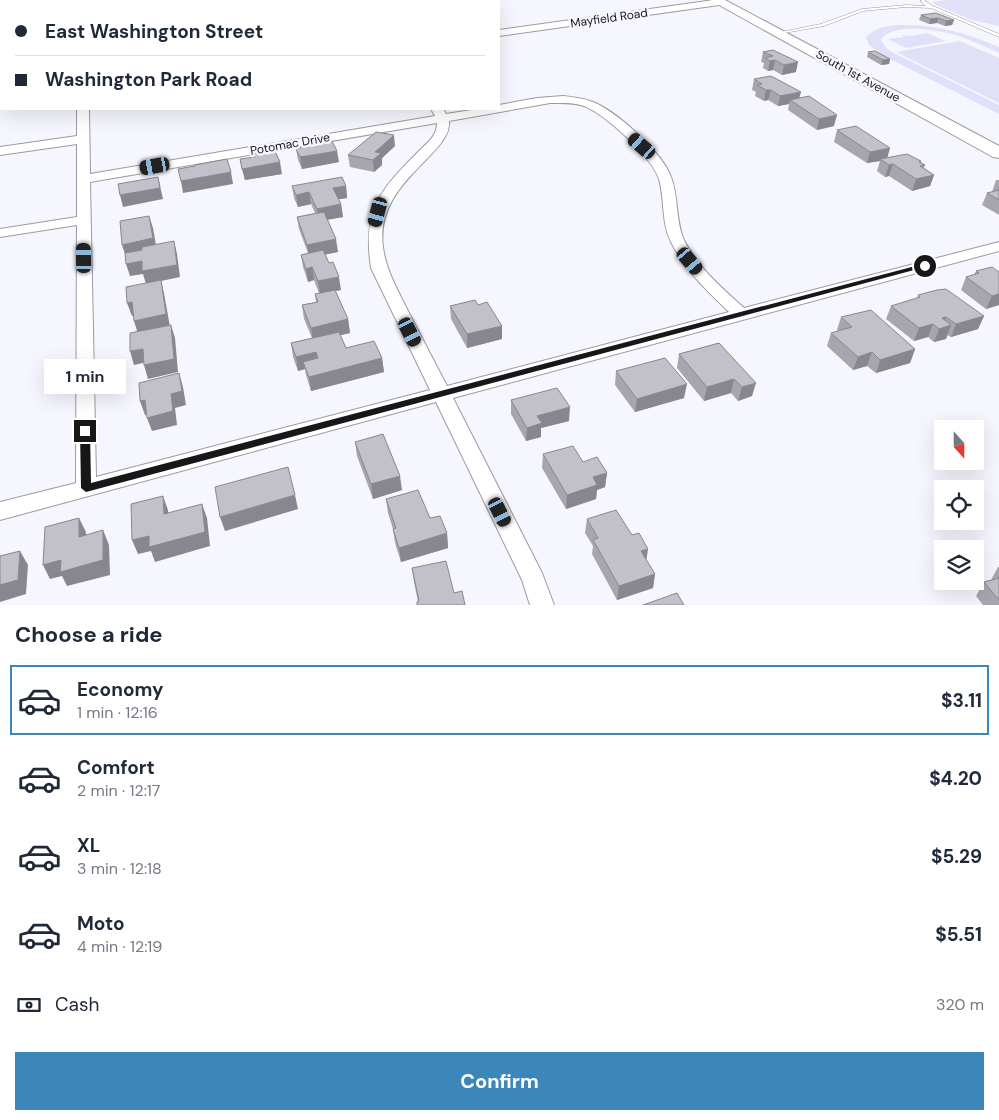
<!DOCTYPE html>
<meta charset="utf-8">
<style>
:root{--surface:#fff;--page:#f2f2f3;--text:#1f2937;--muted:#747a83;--line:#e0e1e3;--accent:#3c87ba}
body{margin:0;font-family:"DM Sans",sans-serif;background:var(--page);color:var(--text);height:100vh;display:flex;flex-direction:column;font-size:19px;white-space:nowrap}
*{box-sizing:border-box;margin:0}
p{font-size:16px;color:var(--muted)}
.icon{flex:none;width:28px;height:28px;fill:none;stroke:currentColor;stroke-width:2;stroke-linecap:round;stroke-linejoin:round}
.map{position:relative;height:605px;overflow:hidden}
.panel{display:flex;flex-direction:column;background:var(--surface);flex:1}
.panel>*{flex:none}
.hud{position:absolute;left:0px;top:0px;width:500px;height:110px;box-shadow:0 5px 20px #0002;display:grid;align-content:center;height:110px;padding:0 15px;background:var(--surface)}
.needle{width:32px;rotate:159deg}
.controls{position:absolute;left:934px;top:420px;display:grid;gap:10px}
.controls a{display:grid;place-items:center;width:50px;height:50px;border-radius:0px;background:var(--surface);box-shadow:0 5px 20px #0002;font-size:25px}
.end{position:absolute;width:22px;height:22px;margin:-11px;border:6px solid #17171a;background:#fff;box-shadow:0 0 0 2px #fff}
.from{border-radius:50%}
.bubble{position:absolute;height:35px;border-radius:0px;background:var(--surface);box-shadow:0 5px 20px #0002;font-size:16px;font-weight:700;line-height:35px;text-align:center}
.car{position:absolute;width:15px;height:30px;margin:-15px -8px;border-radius:6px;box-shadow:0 0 4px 1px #0007;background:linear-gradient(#222 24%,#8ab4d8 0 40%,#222 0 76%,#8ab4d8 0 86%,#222 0)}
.hud b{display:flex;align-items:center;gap:18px;height:48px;font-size:19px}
.hud b+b{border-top:1px solid var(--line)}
.hud i{width:12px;height:12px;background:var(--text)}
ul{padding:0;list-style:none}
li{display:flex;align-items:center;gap:15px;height:70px;margin:0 10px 8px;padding:0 5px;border:2px solid transparent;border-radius:0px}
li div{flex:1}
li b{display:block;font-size:19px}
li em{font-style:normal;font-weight:700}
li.active{border-color:var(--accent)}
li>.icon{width:45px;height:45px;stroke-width:1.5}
h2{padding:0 15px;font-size:22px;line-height:60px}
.pay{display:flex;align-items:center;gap:12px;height:55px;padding:0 15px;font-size:19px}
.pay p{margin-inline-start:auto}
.primary-button{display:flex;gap:10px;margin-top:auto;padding:10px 15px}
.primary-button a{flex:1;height:58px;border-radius:0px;background:var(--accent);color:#fff;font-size:20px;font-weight:700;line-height:58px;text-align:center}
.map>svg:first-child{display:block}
.green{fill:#e1e0f9}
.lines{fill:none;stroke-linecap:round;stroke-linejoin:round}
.lane-casing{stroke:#9b9aa2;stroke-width:1}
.street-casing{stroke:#9b9aa2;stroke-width:2}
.secondary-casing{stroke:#9b9aa2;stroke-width:2}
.lane{fill:#fff;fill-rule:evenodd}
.street{fill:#fff;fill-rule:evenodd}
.secondary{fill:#fff;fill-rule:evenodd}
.wall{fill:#a7a6ae}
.shaded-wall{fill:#88878d}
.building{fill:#c2c1ca;stroke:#88878d}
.route{fill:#17171a}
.labels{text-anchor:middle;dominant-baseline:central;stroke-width:5;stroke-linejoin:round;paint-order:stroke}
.far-street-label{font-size:12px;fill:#17171a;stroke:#f6f6fe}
</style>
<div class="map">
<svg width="999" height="605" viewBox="0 0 999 605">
<rect width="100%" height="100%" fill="#f6f6fe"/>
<!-- green -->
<g class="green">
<path d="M947,0H999V26L972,20L936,5L933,2Z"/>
<path d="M897,25C936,24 964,32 999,47V53C986,47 973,41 959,36C943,31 892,21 881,40L886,48L892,52L999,105V114L882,55L869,45L866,37C875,28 886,26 897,25Z"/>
<path d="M927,33L946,41L906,48L888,39L904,37L901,35L911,36Z"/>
<path d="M960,41L999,58V103L896,52Z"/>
</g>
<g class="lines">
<defs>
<path id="lane" d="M921,0H925V1L933,6L999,34V37L931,8L906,7L863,11L824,26L778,34L776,33L821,24L862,9L906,5L926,6L922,3Z"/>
<g id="street">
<rect x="35" y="0" width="8" height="1"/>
<rect x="182" y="0" width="9" height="1"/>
<path d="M714,0H722L723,2L719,5L499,36V30Z"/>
<path d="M563,96C573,97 583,98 593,102C616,111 663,153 671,177C679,197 675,220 684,240C697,267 722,288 744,308L999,242V251L453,398L542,573L554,605H530L522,580L436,402L0,520V502L76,483L77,225L0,237V229L77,217V144L0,155V147L77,136V109H89L90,174L435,116L431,109H443L446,114L478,109H499V105L537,98ZM550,103C561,103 573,102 584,106C605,114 652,157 659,179C665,200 661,222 671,242C685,270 707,291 729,312L447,386C434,361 421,336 408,311C398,290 386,271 383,247C374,182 453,154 449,121ZM437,123C437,136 428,142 419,151C380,190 362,210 371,268L430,390L96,477L90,182Z"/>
</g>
<g id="secondary">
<path d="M710,0H725L999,146V158L993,157Z"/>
<rect x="0" y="32" width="1" height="8"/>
</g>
</defs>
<!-- lane casing -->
<use href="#lane" class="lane-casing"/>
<!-- street casing -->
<use href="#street" class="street-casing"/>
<!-- secondary casing -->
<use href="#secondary" class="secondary-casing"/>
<!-- lane -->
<use href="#lane" class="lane"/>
<!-- street -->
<use href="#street" class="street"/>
<!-- secondary -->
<use href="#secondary" class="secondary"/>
</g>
<!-- wall -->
<g class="wall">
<path d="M921,15L954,20L952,25L945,26L937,23L929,24L919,20Z"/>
<path d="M773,50L796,72L782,75L773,70L768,71L763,68L764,63L761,62L763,52Z"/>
<path d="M868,52L890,59L889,64L881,65L867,57Z"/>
<path d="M754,79L799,98L834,126L817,130L788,110L789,104L778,106L768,100L764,101L755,96L756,92L752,90Z"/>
<path d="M837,130L887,158L921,161V162L925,165L924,168L934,175L930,186L912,191L889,176L885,177L877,171L880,161L867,163L834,142Z"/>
<path d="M395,146L382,158V165L374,172L350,167L348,155Z"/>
<path d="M296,149L339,162L302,169L298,160Z"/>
<path d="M240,159L282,174L245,180Z"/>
<path d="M996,180H999V215L982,205L987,193L992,192Z"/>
<path d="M292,186H346L347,198L338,199L341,204L343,217L327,220L338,252L325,254L341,290L335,291L348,319L350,333L340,335L346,348L382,358L384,372L311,391L306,375L305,369L298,371L293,357L291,343L312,338L304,319L302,305L316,302L315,294L319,293L314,280L308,282L303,267L301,255L308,253L299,229L297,217L315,213L311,204L298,207L294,198Z"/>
<path d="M976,271L999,272V305L986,309L961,290L966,277L974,275Z"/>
<path d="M918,295L984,316L978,329L951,337L947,335L946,339L934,342L928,337L914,341L886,319L891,306L917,298Z"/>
<path d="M478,305L502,326V339L467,348L451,319L450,306Z"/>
<path d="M841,317L915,349L910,363L876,373L867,366L853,370L827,346L831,333L838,331L837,330Z"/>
<path d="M719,343L752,396L738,401L731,393L704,401L677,368L679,354Z"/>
<path d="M616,371L684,398L635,412L615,385Z"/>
<path d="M511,400L569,421L541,428V437L526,441L511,414Z"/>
<path d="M355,442L402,490L373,499L357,456Z"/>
<path d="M543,454L583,462L607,473L605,487L597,490L596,499L566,509L542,468Z"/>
<path d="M386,499L430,518L447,533L448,548L401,562L395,543L393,529L388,513Z"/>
<path d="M587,519L655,574L653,588L617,600L592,554L593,546L585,533Z"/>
<path d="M998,567H999V605H983L976,596L984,582L991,580Z"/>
<path d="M412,568L454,593L418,602L414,582Z"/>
</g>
<!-- shaded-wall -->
<g class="shaded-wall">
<path d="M938,18L937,23L929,24L930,19Z"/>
<path d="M954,20L952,25L945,26L946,21Z"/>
<path d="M890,59L889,64L881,65L883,60Z"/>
<path d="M775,60L773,70L768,71L770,61Z"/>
<path d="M798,62L796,72L782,75L784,65Z"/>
<path d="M766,90H771L768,100L764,101Z"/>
<path d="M801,92L798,103L790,100L789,104L778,106L780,96Z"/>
<path d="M837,115L834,126L817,130L819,119Z"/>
<path d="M394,135L395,146L382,158V165L374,172L373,160L375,152Z"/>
<path d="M890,148L887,159H880V161L867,163L870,152Z"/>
<path d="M337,151L339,162L302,169L300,157Z"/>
<path d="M280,162L282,174L245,180L242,169Z"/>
<path d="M893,164L889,176L885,177L889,165Z"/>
<path d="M231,172L233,184L183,193L181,181Z"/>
<path d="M934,175L930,186L912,191L916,179Z"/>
<path d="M158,177L163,199L123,207L120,195Z"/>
<path d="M346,186L347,198L334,200L333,188Z"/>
<path d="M309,192L311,204L298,207L296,195Z"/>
<path d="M341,204L343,217L319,221L317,209Z"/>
<path d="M149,216L153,228L157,251L126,257L122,245Z"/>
<path d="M336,239L338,252L309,258L307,245Z"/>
<path d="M174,241L177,254L180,277L161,281L164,293L170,327L138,334L134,321L146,284L143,274L130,276L126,264Z"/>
<path d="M312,267L314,280L308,282L306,269Z"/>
<path d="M339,277L341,290L320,294L318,281Z"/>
<path d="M999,294V305L986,309L992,296Z"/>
<path d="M132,302L136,315L132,316L127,303Z"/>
<path d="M984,316L978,329L951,337L956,324Z"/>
<path d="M946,317L942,328L951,325L946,339L934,342L939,329L942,318Z"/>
<path d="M348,319L350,333L313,342L311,328Z"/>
<path d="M933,324L928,337L914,341L919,328Z"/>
<path d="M171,325L175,338L178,372L148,379L144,365Z"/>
<path d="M502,326V339L467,348V334Z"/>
<path d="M143,349L147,362L134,365L130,351Z"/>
<path d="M915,349L910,363L876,373L880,360Z"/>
<path d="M316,352L318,365L303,362L305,369L298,371L296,357Z"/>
<path d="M872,352L867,366L853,370L858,357Z"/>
<path d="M382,358L384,372L311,391L309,377Z"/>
<path d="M179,373L183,387L186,405L175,408L177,425L152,431L147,418L171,394Z"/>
<path d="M734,379L731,393L704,401L707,387Z"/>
<path d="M756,383L752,396L738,401L742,387Z"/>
<path d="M687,384L684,398L635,412L637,399Z"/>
<path d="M145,400L150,414L145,415L140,401Z"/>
<path d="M570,407L569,421L541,428V437L526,441L527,428L537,416Z"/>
<path d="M607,473L605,487L597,490L596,499L566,509L567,495L593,477Z"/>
<path d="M400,476L402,490L373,499L371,484Z"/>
<path d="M295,495L298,509L225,531L220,517Z"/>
<path d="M163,496L168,510L169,528L164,514Z"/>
<path d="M202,504L207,518L210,546L155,562L151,551L138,554L132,540Z"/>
<path d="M79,518L86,532L85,551L79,537Z"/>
<path d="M103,530L109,545L110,575L67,586L62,576L50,579L43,565Z"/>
<path d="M447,533L448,548L401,562L399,548Z"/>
<path d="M648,549L646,563L641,551Z"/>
<path d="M20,551L28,565L26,594L0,602V585Z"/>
<path d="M655,574L653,588L617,600L619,586Z"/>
</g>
<!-- building -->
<g class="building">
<path d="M936,13L954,20L946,21L938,18L930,19L921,15Z"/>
<path d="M773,50L798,62L784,65L775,60L770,61L765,58L773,56L763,52Z"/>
<path d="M875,51L890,59L883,60L868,52Z"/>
<path d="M771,76L801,92L780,96L771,90H766L757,85L762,84L754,79Z"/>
<path d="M809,96L837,115L819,119L790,100Z"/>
<path d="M856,126L890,148L870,152L837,130Z"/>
<path d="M376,132L394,135L375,152L381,153L373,160L348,155Z"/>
<path d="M332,141L337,151L300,157L296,149L314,144Z"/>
<path d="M275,151L280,162L242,169L240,159L255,157L254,154Z"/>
<path d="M907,154L921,161L919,162L925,165L920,166L934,175L916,179L893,164L889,165L880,159Z"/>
<path d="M227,159L231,172L181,181L178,169L195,166V165Z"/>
<path d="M158,177L160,188L120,195L118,184Z"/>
<path d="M342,177L346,186L333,188L341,204L317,209L309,192L296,195L292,186Z"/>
<path d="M999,190V200L987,193Z"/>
<path d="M324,212L336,239L307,245L297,217Z"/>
<path d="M149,216L153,238L122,245L120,221Z"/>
<path d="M174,241L177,265L142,271V261L126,264L125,253L142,250V247Z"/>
<path d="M323,250L329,263L333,262L339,277L318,281L312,267L306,269L301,255Z"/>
<path d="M992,267L999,272V294L992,296L966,277L979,273L976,271Z"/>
<path d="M161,280L166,314L134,321L132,302L127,303L126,287Z"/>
<path d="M946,289L984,316L956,324L946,317L942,318L951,325L939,329L933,324L919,328L891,306L920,297L918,295L937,290Z"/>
<path d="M335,290L348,319L311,328L302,305L318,302L315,294Z"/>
<path d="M475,300L478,305L487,302L502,326L467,334L450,306Z"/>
<path d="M871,310L915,349L880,360L872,352L858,357L831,333L852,327L841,317Z"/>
<path d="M171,325L174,359L144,365L143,349L130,351V333Z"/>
<path d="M339,332L346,348L374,341L382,358L309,377L303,362L318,358L316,352L296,357L291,343Z"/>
<path d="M719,343L756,383L742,387L734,379L707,387L679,354Z"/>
<path d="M665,358L687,384L637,399L616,371Z"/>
<path d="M179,373L182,391L171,394L173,411L147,418L145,400L140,401L139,383Z"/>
<path d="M557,388L570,407L537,416L542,423L527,428L511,400Z"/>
<path d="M383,434L400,476L371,484L355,442Z"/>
<path d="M573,446L583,462L597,457L607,473L593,477L597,485L567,495L543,454Z"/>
<path d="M288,467L295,495L220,517L215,487Z"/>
<path d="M418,490L430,518L440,516L447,533L399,548L393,529L396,528L386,499Z"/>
<path d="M163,496L164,514L202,504L205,532L149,547V536L132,540L131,504Z"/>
<path d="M616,510L632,535L639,533L648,549L641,551L655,574L619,586L593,540L598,538L587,519Z"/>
<path d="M79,518V537L103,530V560L60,572L61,560L43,565L45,527Z"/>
<path d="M20,551L18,580L0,585V556Z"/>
<path d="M446,561L454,593L462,591L465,605H417V602L419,601L412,568Z"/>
<path d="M999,578V600L984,582Z"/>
<path d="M677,593L684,605H643Z"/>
</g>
<!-- route -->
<path class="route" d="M923,264L929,266L86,492L81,488L80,431L85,427L90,431L91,483Z"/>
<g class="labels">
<!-- far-street labels -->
<g class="far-street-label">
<text transform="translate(609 18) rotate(-8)">Mayfield Road</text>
<text transform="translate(858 76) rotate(29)">South 1st Avenue</text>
<text transform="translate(290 144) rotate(-10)">Potomac Drive</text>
</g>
</g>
</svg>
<div class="controls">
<a><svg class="needle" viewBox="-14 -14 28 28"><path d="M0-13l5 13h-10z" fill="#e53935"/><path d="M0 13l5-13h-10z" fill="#747a83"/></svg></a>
<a><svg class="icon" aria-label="locate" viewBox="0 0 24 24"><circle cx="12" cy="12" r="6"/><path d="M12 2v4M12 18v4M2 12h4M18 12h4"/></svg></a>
<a><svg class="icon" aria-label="layers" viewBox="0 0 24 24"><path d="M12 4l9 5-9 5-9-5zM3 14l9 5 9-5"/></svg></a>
</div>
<i class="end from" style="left:925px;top:266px"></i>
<i class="end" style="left:85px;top:431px"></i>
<div class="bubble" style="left:44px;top:359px;width:82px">1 min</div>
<i class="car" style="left:642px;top:146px;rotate:311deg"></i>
<i class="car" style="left:155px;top:166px;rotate:260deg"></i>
<i class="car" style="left:378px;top:212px;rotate:195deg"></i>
<i class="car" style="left:84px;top:258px;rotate:359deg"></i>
<i class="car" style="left:690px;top:261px;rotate:140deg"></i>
<i class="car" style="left:410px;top:332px;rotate:153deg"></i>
<i class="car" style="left:500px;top:512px;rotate:153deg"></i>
<div class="hud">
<b><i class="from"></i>East Washington Street</b>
<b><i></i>Washington Park Road</b>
</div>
</div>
<section class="panel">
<h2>Choose a ride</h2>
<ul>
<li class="active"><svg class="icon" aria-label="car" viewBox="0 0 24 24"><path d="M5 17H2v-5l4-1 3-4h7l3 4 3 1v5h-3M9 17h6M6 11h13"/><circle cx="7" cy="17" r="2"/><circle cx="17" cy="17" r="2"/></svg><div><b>Economy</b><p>1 min · 12:16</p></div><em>$3.11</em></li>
<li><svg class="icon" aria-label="car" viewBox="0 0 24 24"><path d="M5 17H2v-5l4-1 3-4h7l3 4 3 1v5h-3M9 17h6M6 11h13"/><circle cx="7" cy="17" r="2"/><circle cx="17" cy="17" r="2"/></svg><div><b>Comfort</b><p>2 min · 12:17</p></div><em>$4.20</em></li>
<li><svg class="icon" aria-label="car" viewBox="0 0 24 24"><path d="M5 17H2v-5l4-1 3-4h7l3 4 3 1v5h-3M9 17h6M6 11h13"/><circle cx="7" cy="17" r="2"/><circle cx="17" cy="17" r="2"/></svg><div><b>XL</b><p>3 min · 12:18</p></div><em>$5.29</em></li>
<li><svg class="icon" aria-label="car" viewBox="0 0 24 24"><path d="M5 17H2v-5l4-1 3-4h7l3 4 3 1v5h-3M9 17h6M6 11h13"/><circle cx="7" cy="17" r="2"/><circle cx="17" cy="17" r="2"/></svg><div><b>Moto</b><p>4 min · 12:19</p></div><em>$5.51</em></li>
</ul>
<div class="pay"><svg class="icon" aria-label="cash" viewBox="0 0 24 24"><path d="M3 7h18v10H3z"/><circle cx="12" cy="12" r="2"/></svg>Cash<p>320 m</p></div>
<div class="primary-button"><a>Confirm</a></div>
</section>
